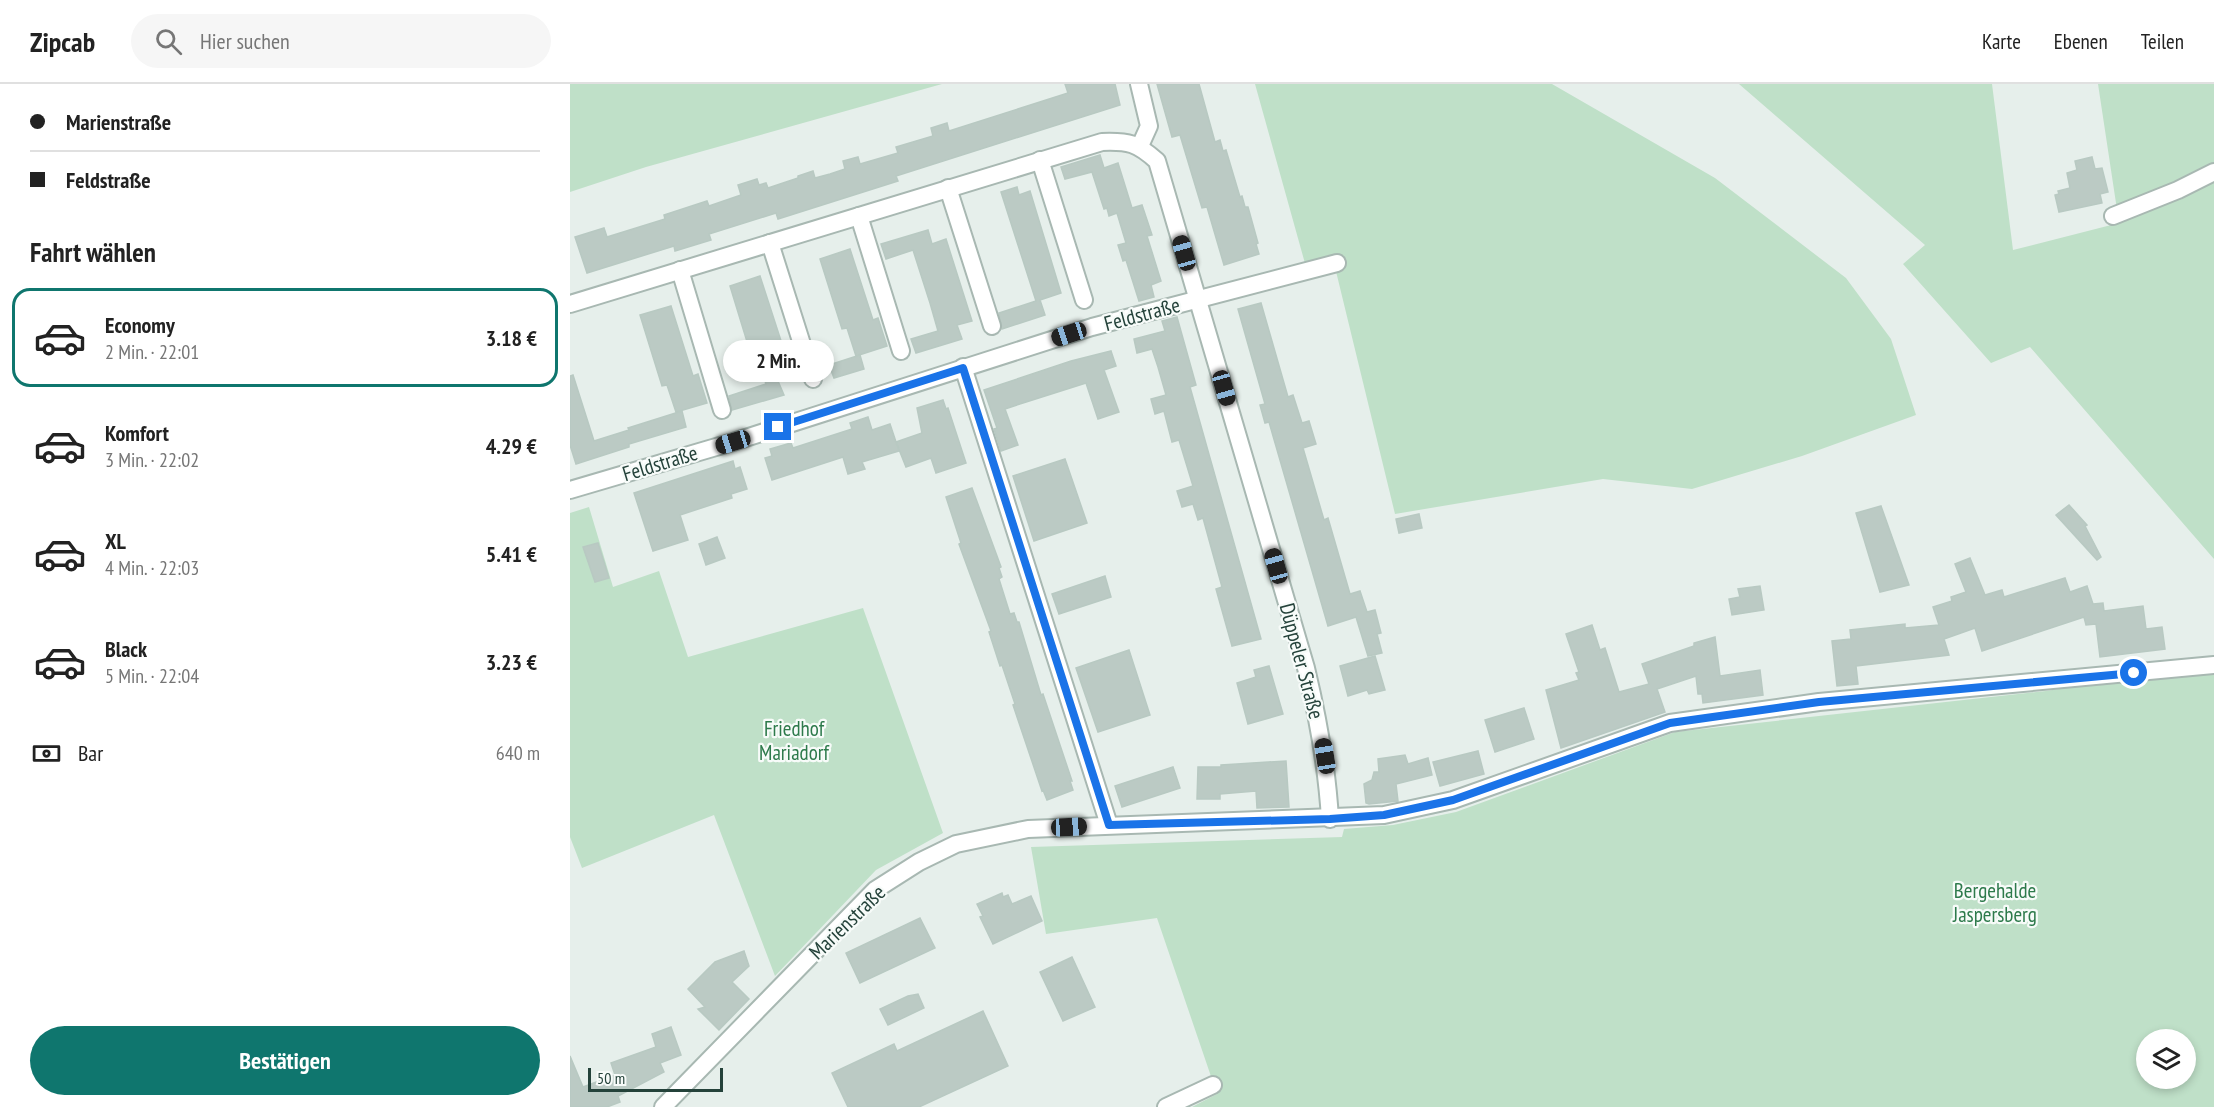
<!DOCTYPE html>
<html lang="de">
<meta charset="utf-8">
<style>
:root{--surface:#fff;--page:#f6f6f6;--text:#222;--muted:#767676;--line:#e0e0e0;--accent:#0f766e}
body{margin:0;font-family:"PT Sans Narrow",sans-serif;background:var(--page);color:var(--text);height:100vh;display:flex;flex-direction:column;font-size:22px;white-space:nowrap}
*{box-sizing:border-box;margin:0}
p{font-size:20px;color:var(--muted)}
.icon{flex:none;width:33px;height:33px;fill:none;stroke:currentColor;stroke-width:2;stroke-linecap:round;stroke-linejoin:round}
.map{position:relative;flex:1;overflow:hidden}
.sheet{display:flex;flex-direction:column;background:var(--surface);width:570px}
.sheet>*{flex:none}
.top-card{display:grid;align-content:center;height:132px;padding:0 30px;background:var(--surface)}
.tools{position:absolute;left:1566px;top:945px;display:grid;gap:12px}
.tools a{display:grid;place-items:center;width:60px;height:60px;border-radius:50%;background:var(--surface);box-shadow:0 3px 9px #0003;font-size:30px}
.scale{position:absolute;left:18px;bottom:15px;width:135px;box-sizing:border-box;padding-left:6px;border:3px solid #24423a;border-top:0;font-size:16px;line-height:21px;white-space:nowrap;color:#24423a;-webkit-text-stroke:4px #f7fbf9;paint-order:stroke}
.end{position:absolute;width:27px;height:27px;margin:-14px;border:8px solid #1a73e8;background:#fff;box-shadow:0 0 0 3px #fff}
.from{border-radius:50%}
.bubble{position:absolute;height:42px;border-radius:21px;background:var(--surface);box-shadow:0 3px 9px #0003;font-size:20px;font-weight:700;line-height:42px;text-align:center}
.car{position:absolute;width:18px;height:36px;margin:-18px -9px;border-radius:8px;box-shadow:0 0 4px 2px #0007;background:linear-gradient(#222 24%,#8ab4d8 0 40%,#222 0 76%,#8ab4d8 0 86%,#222 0)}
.top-card b{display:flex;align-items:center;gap:21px;height:57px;font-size:22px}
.top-card b+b{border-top:2px solid var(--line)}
.top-card i{width:15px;height:15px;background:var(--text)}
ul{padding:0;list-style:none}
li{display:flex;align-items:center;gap:18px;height:99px;margin:0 12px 9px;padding:0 18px;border:3px solid transparent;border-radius:18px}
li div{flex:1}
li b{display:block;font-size:22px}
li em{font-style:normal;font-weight:700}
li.active{border-color:var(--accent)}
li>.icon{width:54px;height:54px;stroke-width:1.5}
h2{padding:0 30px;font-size:27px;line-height:72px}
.pay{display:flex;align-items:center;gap:15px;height:66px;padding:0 30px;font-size:22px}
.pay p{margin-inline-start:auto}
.button{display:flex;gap:12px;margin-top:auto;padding:12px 30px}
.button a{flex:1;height:69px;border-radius:36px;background:var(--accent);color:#fff;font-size:24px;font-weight:700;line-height:69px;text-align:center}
header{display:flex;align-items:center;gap:36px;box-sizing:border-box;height:84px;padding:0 30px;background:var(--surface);border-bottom:2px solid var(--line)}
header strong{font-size:28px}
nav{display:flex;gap:33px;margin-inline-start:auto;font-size:21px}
.search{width:420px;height:54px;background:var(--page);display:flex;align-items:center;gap:15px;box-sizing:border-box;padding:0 21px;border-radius:33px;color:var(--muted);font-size:22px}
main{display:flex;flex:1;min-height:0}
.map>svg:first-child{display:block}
.green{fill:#bfe0c8;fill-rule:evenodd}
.building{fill:#bbcac4;stroke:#b8c9c2;stroke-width:1.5}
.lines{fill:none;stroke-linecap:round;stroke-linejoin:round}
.street-casing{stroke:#a8b8b2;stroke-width:20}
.street{stroke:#fff;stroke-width:16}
.route{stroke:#1a73e8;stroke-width:8}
.labels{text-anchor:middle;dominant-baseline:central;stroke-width:4.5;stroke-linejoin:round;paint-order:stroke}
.street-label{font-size:21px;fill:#24423a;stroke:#f7fbf9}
.park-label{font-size:21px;fill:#2d7a4b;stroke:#f7fbf9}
</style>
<header>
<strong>Zipcab</strong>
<div class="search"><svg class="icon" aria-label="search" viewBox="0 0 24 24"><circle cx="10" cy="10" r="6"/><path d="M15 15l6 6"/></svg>Hier suchen</div>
<nav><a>Karte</a><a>Ebenen</a><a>Teilen</a></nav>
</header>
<main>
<section class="sheet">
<div class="top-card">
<b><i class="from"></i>Marienstraße</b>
<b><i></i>Feldstraße</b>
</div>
<h2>Fahrt wählen</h2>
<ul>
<li class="active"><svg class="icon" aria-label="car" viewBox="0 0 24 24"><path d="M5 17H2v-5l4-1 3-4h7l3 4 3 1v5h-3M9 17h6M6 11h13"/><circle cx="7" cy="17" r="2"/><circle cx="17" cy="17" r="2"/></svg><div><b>Economy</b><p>2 Min. · 22:01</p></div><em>3.18 €</em></li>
<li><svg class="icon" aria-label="car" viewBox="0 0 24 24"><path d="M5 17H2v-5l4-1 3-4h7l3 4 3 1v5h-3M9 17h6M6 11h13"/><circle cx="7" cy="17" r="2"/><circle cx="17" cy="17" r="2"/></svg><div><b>Komfort</b><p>3 Min. · 22:02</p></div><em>4.29 €</em></li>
<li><svg class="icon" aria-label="car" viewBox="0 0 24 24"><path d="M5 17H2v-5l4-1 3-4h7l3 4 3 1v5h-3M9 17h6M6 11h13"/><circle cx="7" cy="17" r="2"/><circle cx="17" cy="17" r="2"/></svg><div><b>XL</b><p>4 Min. · 22:03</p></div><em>5.41 €</em></li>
<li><svg class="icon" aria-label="car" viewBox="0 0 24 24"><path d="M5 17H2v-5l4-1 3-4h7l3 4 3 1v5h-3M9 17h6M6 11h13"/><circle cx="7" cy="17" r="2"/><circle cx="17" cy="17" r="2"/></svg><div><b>Black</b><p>5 Min. · 22:04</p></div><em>3.23 €</em></li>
</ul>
<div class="pay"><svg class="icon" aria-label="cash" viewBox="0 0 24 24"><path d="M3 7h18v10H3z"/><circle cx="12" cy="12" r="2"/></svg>Bar<p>640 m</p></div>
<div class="button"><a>Bestätigen</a></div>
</section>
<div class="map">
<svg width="1644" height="1023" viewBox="0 0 1644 1023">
<rect width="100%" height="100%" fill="#e6efeb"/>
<!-- green -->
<g class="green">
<path d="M0,0H372L76,83L0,108Z"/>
<path d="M685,0H982L1145,94L1276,194L1321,255L1346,331L1232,372L1122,405L1033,395L825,430L763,175L736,183Z"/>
<path d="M1169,0H1422L1443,166L1549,139L1528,0H1644V475L1460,263L1421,279L1333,180L1355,161Z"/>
<path d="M19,423L43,503L89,487L118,573L293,524L373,749L306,786L205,892L144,731L12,784L0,753V429Z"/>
<path d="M1644,587V1023H622L647,1010L587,834L476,850L461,763L772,753L774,745L823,741L886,728L1105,648L1476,607L1584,590ZM1576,956H1616V994H1576Z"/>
</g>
<!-- building -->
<g class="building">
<path d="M495,0H545L550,21L326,92L328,97L208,135L206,129L139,150L141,156L105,167L104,162L17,189L5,153L34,144L37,153L95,135L94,131L137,117L139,122L171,111L168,101L187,95L189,101L196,99L198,104L228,94V92L243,87L245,94L260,90L275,85L273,77L288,73L290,80L328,69L326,63L363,52L361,44L377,39L379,47L498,9Z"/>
<path d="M587,0H629L645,58L650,56L653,67L656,66L670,113L672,112L675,123H678L688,159L686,160L689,170L654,181L637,123L632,124L610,51L602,53Z"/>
<path d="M530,71L534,84L548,79L562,124L572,121L582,151L577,152L591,197L581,201L584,213L569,217L556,176L553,177L548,161L556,159L547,129L539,132L537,124L534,125L522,88L495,95L491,83Z"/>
<path d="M1522,73L1525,85L1532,84L1538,108L1530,110L1532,119L1489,128L1485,111L1489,110L1488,107L1500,104L1497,89L1507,86L1505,77Z"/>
<path d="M447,103L449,111L460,107L491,209L470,216L475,231L432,245L429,229L466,217L431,108Z"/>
<path d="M358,146L362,160L376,155L402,237L387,241L392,255L346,269L341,255L368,247L360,219L343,166L316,175L311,160Z"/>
<path d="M280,165L303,236L308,234L317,262L286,272L277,244L272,245L250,175Z"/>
<path d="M190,192L213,263L218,262L227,290L208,297L214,311L162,326L159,312L196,300L187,272L182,274L160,202Z"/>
<path d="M691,219L718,313L723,311L732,339L739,337L746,360L733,364L754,436L758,434L780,510L790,507L797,528L805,526L811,549L807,550L812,569L798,572L786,533L758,542L699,338L695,339L690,321L695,320L668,225Z"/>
<path d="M101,222L123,292L128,290L137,319L106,328L97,301L92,302L70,231Z"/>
<path d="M607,233L626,301L620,303L691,555L662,562L646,505L652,503L633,434L628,436L623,420L612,423L607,407L623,402L609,356L602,358L594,327L585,330L581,315L596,311L588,283L582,265L567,269L564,255L595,247L592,237Z"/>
<path d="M541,267L546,282L534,286L549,328L528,335L516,299L453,319L435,325L448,361L431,367L424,345L427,344L414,306L501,277Z"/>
<path d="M290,271L294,285L264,294L259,281Z"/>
<path d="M3,291L24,357L59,346L58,344L112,327L116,343L59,360V363L6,380L0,361V292Z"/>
<path d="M373,316L376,325L378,324L396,379L366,389L361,374L336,383L326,358L352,349L347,324Z"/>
<path d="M298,333L302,346L320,340L329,367L292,378L295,385L278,390L273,373L202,396L195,374L202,372L200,365L221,359L223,364L282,345L280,339Z"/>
<path d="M495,375L517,439L464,457L443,392Z"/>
<path d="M163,377L165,385L170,383L177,405L161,410L162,414L110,431L118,456L83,467L64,409Z"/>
<path d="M402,404L431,483L429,484L432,493L429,495L440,530L444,529L447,538H449L471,611L473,610L502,697H500L503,706L477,716L473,706L472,707L443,621L445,620L432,581L430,582L419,548L421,547L389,460L391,459L376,413Z"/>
<path d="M1499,421L1517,441L1515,442L1531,473L1527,476L1486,431Z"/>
<path d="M1311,422L1339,501L1310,508L1286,429Z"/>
<path d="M849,430L852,444L829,449L826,435Z"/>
<path d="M147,453L155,474L136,481L129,460Z"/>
<path d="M28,459L39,494L25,498L13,463Z"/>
<path d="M1400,474L1415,511L1432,506L1434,513L1495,494L1500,508L1517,502L1523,520L1533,519L1534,527L1573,522L1576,545L1592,543L1595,565L1530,573L1526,540L1516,541L1514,533L1412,567L1405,544L1374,555L1379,571L1286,582L1288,600L1267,602L1262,557L1281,555L1280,546L1335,540V544L1369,541L1363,523L1382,517L1381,513L1396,508L1385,480Z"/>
<path d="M535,492L541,513L489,530L482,510Z"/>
<path d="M1190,502L1194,526L1162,531L1159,515L1170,513L1168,505Z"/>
<path d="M1022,541L1030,566L1035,564L1049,608L1079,600L1072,580L1124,562V559L1145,553L1150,592L1190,586L1193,611L1133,619L1132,610H1128L1126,592L1087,605L1095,628L991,664L976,606L1009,596L1006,589L1009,588L996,550Z"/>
<path d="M559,566L580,631L528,648L506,584Z"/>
<path d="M805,572L815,606L799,610L797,606L778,612L770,582Z"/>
<path d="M699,582L713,630L678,640L667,599L686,593L684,586Z"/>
<path d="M954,624L964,655L925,668L915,636Z"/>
<path d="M908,667L914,690L870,702L863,678Z"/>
<path d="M835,671L838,680L858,674L862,691L826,700L828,717L799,720L796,719L794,700L802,696L804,688H809L808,675Z"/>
<path d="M716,677L719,723L687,724L686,707L650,710V715H627L628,683H651V681Z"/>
<path d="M603,683L610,704L552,723L545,702Z"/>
<path d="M432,809L433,813L438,811L442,820L461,812L472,837L423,860L410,833L413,832L407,820Z"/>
<path d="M350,834L365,864L290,899L276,869Z"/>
<path d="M174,867L179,882L162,898L179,915L149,946L128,925L135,923L118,905L145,878Z"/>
<path d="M502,873L525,923L493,937L470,888Z"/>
<path d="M348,910L354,924L318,941L310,925L338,912Z"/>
<path d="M413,927L438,982L349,1023H278L262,989L324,960L327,967Z"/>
<path d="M101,943L111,971L90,979L94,988L48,1012L50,1018L37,1023H0V972L13,1003L45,991L41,979L86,963L82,950Z"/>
</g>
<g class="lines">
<defs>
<g id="street">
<path d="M569,0L579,42L570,62"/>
<path d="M470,76L514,216"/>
<path d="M378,104L422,242"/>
<path d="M289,132L331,267"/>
<path d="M1543,132L1608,106L1644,88"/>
<path d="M200,159L243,295"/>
<path d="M110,186L152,326"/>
<path d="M0,220L532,58C559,57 567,59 587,77L736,584C748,634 757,683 760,735"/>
<path d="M393,283L539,741"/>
<path d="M0,406L163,358L522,243L767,179"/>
<path d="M93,1023L305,806L349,778L386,760L458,745L814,731L883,716L1100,639L1249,618L1644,581"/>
<path d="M596,1023L643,1001"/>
</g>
</defs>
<!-- street casing -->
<use href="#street" class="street-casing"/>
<!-- street -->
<use href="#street" class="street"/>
</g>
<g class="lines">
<!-- route -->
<path class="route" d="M208,343L393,284L539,741L760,735L814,731L883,716L1100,639L1249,618L1564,589"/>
</g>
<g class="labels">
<!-- street labels -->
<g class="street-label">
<text transform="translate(572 230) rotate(-15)">Feldstraße</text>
<text transform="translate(90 379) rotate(-17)">Feldstraße</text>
<text transform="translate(732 577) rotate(75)">Düppeler Straße</text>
<text transform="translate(277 838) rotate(-44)">Marienstraße</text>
</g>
<!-- park labels -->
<g class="park-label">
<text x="224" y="644">Friedhof<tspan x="224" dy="24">Mariadorf</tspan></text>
<text x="1425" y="806">Bergehalde<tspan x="1425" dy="24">Jaspersberg</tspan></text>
</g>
</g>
</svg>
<div class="tools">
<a><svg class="icon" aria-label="layers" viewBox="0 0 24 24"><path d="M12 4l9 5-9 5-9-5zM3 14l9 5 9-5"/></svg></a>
</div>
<div class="scale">50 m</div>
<i class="end from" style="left:1564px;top:589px"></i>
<i class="end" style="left:208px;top:343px"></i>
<div class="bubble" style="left:153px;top:256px;width:111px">2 Min.</div>
<i class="car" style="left:614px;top:169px;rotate:344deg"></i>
<i class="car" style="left:499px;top:250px;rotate:252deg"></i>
<i class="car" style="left:654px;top:304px;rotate:164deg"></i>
<i class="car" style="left:163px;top:358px;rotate:253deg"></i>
<i class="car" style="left:706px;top:482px;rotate:344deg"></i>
<i class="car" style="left:755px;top:672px;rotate:351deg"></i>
<i class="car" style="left:499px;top:743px;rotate:87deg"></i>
</div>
</main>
